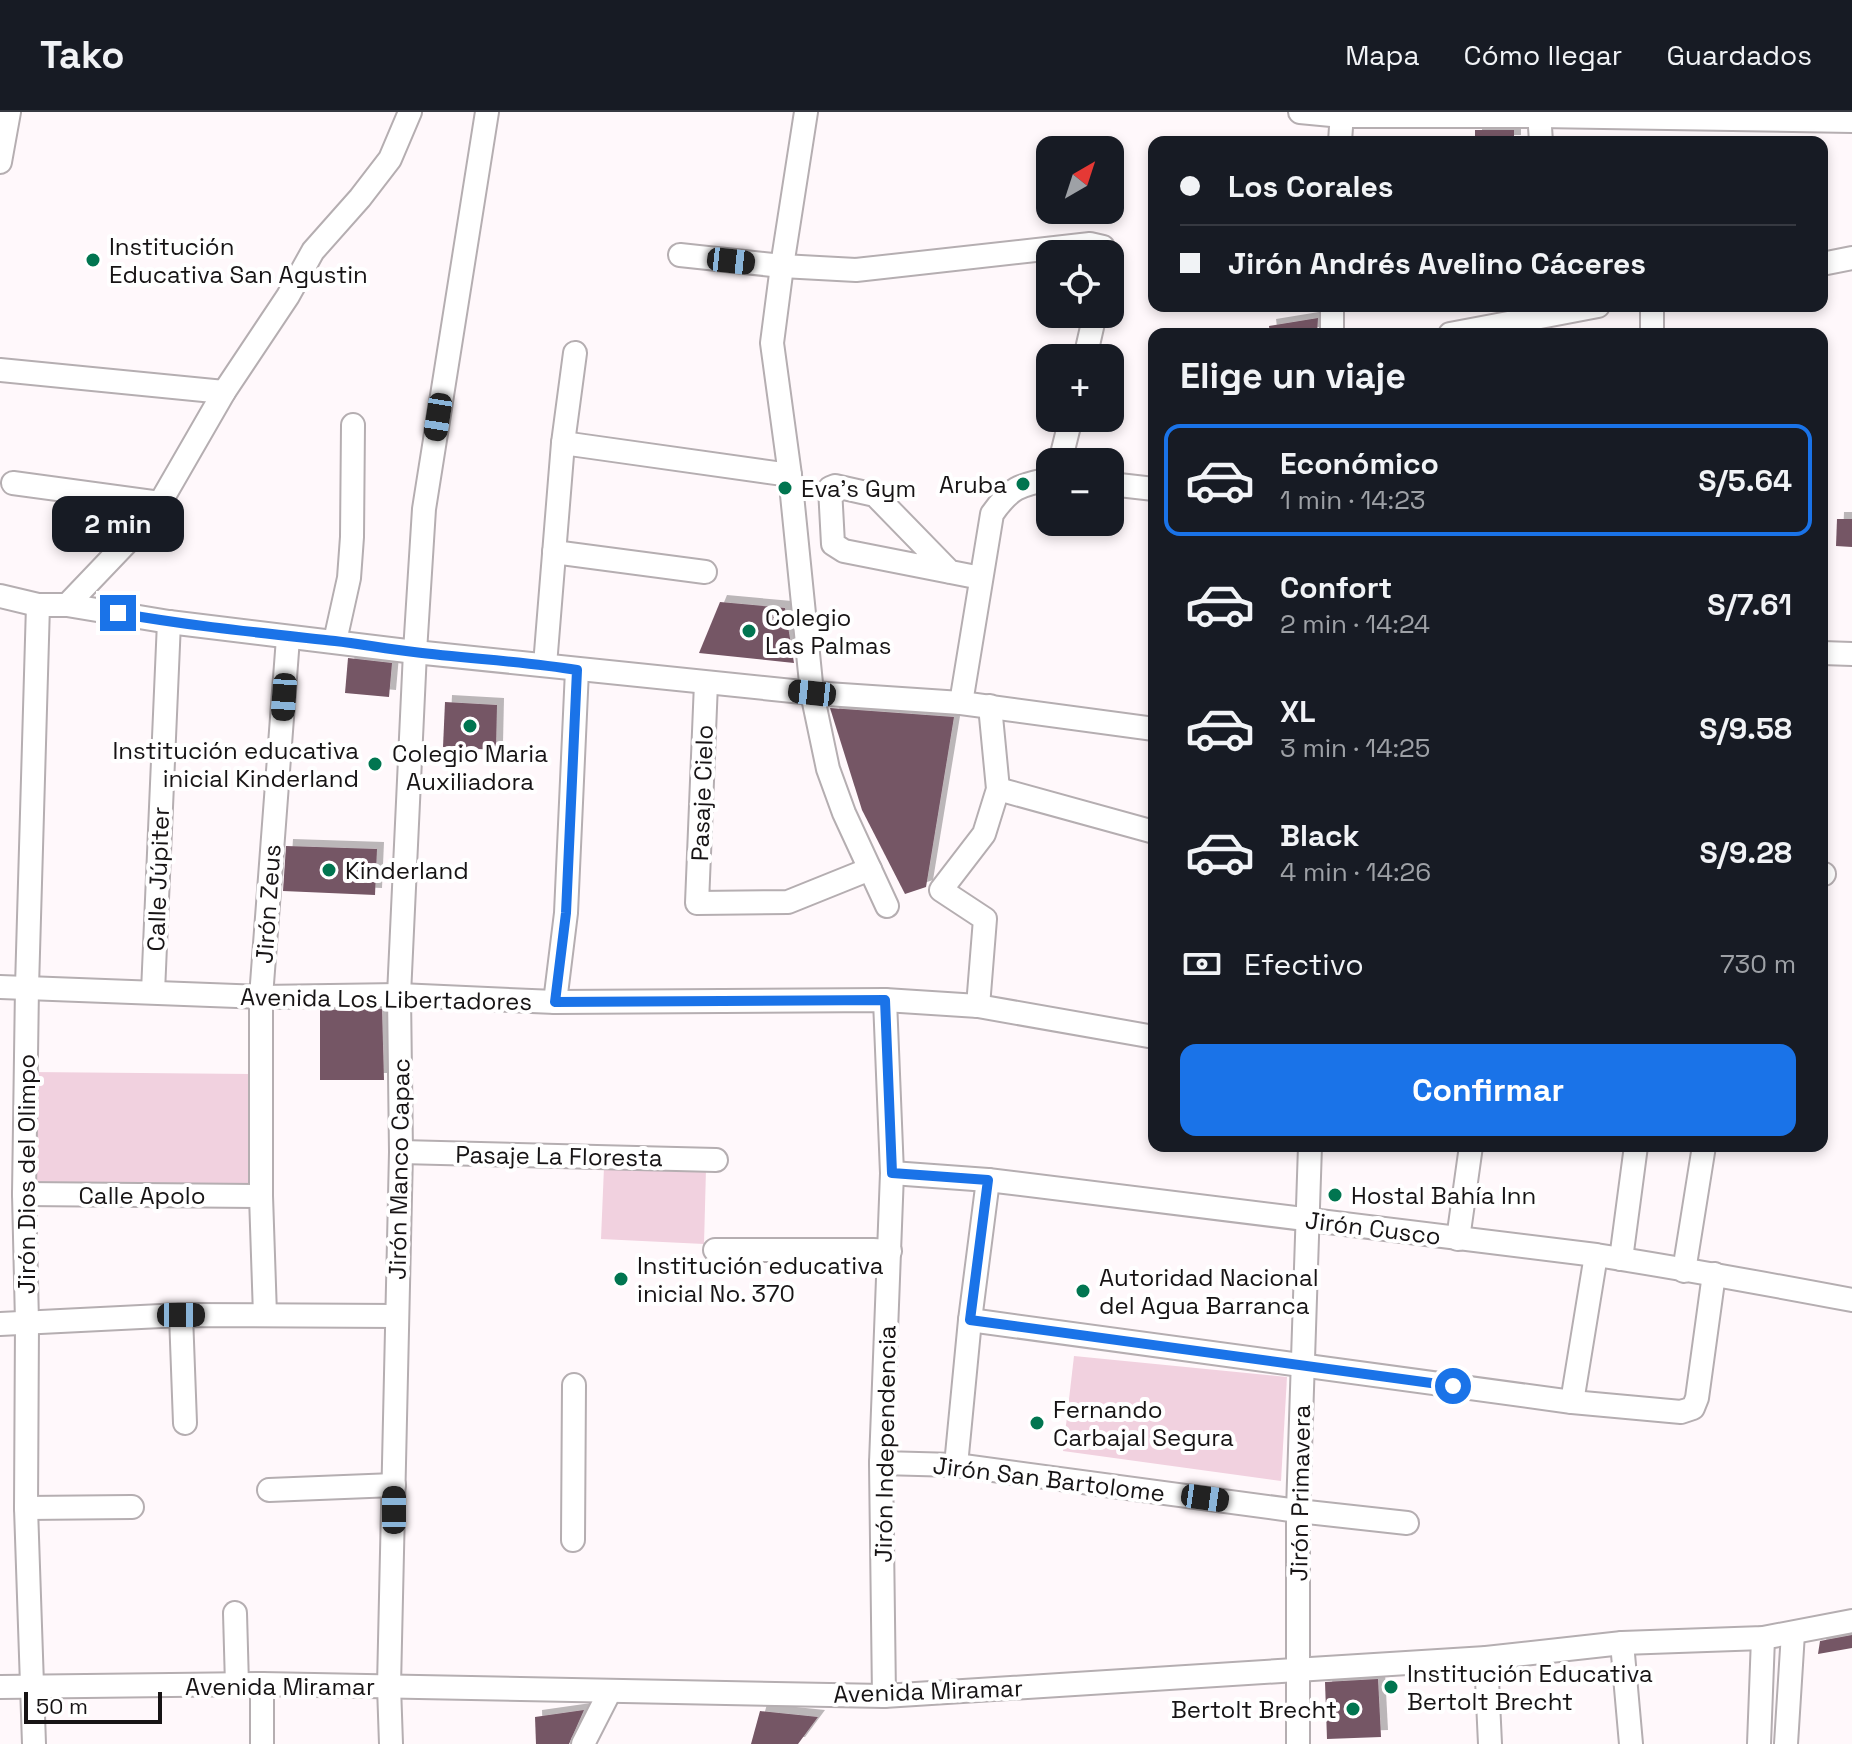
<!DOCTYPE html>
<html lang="es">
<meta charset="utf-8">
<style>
:root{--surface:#171b24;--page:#20242c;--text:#f1f3f6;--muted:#9ea1a6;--line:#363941;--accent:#1a73e8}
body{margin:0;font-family:"Space Grotesk",sans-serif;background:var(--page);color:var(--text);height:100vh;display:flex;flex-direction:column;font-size:30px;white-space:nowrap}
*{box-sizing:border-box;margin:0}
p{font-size:26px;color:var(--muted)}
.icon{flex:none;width:44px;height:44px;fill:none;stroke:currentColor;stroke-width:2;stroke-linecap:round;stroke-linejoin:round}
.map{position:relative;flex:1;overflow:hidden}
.details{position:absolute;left:1148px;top:216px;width:680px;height:824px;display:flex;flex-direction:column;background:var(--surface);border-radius:16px;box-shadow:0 4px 12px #0003}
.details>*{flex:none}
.guide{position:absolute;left:1148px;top:24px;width:680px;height:176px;border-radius:16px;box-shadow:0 4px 12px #0003;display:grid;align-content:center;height:176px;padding:0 32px;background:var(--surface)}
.needle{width:52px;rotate:39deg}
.fabs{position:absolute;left:1036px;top:24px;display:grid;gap:16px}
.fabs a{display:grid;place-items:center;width:88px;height:88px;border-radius:16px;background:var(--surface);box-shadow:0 4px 12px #0003;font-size:40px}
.scale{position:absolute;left:24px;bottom:20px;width:138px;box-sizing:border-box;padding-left:8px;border:4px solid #171415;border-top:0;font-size:22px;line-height:28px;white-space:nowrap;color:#171415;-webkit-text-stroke:6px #fff;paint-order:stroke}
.end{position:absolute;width:36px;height:36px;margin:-18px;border:10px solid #1a73e8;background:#fff;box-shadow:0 0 0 4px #fff}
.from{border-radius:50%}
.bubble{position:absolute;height:56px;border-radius:16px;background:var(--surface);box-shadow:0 4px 12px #0003;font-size:26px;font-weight:800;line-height:56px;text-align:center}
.car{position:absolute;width:24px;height:48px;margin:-24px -12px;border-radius:10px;box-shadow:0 0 6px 2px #0007;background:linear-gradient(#222 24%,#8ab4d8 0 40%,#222 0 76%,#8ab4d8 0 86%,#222 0)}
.guide b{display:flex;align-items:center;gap:28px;height:76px;font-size:30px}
.guide b+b{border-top:2px solid var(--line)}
.guide i{width:20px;height:20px;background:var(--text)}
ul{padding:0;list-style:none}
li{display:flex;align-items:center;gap:24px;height:112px;margin:0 16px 12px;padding:0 16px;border:4px solid transparent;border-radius:16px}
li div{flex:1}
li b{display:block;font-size:30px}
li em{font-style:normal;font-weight:800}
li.selected{border-color:var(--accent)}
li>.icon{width:72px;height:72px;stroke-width:1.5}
h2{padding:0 32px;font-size:36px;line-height:96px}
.pay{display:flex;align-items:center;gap:20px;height:88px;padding:0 32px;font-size:30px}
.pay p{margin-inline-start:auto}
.primary-button{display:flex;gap:16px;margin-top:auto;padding:16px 32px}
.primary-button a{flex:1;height:92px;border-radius:16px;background:var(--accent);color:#fff;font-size:32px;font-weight:800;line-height:92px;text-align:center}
header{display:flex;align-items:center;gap:48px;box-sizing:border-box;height:112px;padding:0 40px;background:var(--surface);border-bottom:2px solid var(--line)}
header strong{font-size:38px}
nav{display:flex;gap:44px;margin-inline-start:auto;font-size:28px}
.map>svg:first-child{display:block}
.green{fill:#f1d1df}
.building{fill:#755665;filter:url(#shadow)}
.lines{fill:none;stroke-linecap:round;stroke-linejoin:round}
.minor-casing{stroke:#b5aeb1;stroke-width:26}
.minor{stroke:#fff;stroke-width:22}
.route{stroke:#1a73e8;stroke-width:10}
.poi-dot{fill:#017550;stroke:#fff;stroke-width:3}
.labels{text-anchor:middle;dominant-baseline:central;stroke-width:8;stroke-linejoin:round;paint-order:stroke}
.poi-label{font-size:24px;fill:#171415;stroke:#fff;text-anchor:start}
.street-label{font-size:24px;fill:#171415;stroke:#fff}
</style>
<header>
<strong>Tako</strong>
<nav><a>Mapa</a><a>Cómo llegar</a><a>Guardados</a></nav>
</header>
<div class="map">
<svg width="1852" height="1632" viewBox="0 0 1852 1632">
<defs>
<filter id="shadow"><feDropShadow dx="7" dy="-7" stdDeviation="0" flood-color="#0004"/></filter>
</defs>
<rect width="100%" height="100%" fill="#fff8fb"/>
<!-- green -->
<g class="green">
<path d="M31,960L251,962L253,1078L28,1079Z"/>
<path d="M604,1055L706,1057L704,1132L601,1127Z"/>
<path d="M1074,1244L1287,1265L1281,1369L1063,1339Z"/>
</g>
<!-- building -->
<g class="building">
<rect x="1475" y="18" width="39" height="12"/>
<path d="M1318,206L1317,222H1270L1269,214Z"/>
<path d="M1837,407H1852V435L1836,434Z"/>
<path d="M720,490L785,496L794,551L699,541Z"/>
<path d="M348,546L392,551L389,585L345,581Z"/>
<path d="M445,590L497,593L496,638L443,635Z"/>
<path d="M830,596L954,605L926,775L905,782L862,698Z"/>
<path d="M286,734L377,737L375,783L283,779Z"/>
<path d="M382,897L384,968H320V898Z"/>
<path d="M1852,1523V1536L1818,1542L1820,1529Z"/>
<path d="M1378,1567L1381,1625L1327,1627L1325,1570Z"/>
<path d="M584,1598L569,1632H536L535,1605Z"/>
<path d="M760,1599L818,1605L798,1632H751Z"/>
</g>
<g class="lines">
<defs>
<g id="minor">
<path d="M806,0L782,154L772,231L790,363L812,581L828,657L844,701L887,794"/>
<path d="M1300,0L1342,4H1539L1852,9"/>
<path d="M1539,0L1541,30"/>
<path d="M1340,30L1342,0"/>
<path d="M0,50L9,0"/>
<path d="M680,143L782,154L856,158L1090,132L1103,135L1106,142"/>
<path d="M1822,152L1852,146"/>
<path d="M1652,194V222"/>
<path d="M1332,222V194"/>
<path d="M1450,222L1598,194"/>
<path d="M1085,246L1095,202"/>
<path d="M0,258L224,280"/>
<path d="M563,331L790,363"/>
<path d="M1060,350L1071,306"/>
<path d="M13,371L160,391"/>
<path d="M1110,372L1154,377"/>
<path d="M554,440L705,460"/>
<path d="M950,460L875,383L835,374L830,376L833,432L844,439L981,466"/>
<path d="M0,484L38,493H67L169,510L415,540L812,581L961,591L1154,617"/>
<path d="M67,493L131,426L160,391L224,280L288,184L313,139L360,86L390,47L410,0"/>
<path d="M335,529L349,466L352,425L353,313"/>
<path d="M1822,541L1852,542"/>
<path d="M545,553L563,331L575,241"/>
<path d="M706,571L697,791L788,790L870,757"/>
<path d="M961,591L992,402C1010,376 1019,373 1050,367"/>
<path d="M998,677L1154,720"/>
<path d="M1822,762H1824"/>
<path d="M0,875L261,885L399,883L555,890L885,888L978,894L1154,925"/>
<path d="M153,880L169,510"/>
<path d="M555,890L566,801L577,558"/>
<path d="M978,894L985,807L941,778L984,722L998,677L990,594"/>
<path d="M401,1040L716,1048"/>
<path d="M892,1061L988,1068L1596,1143C1681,1156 1767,1172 1852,1188"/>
<path d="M24,1082L261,1084"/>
<path d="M1458,1127L1471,1034"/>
<path d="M715,1138H873L890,1139"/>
<path d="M1621,1147L1636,1034"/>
<path d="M1684,1159L1704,1034"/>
<path d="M181,1203L185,1311"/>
<path d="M265,1203L261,1084V885L288,526"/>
<path d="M970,1208L1572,1290L1681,1300L1693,1296L1697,1286L1714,1162"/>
<path d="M0,1212L181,1203L397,1204"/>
<path d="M1572,1290L1596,1143"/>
<path d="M881,1351L956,1353L1298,1399L1407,1411"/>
<path d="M956,1353L970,1208L988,1068"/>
<path d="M269,1378L394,1373"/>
<path d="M26,1396L132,1395"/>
<path d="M573,1428L574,1273"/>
<path d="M235,1501L237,1573"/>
<path d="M1622,1531L1631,1632"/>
<path d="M1486,1546L1490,1632"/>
<path d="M0,1575L262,1572L884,1584L1486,1546L1622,1531L1763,1526L1852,1509"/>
<path d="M884,1584L881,1351L892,1061L885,888"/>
<path d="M34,1632L26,1396L27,1210L24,1082L27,875L38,493"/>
<path d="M262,1632V1572"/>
<path d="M391,1632L389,1574L401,1040L399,883L415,540L424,397L487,0"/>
<path d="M583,1632L610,1579"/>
<path d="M1298,1632V1399L1310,1034"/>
<path d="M1759,1632L1763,1526"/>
<path d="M1786,1632L1793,1521"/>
</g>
</defs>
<!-- minor casing -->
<use href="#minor" class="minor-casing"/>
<!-- minor -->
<use href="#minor" class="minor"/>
</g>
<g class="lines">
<!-- route -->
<path class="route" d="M118,501C190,514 262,521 335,529C361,532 387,537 414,540C468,547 523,549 577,558L566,801L555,890L885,888L892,1061L988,1068L970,1208L1453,1274"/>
</g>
<!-- markers -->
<g class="poi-dot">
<circle cx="93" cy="148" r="8"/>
<circle cx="1023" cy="372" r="8"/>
<circle cx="785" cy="376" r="8"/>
<circle cx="749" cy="519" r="8"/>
<circle cx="470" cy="614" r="8"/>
<circle cx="375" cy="652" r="8"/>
<circle cx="329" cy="758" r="8"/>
<circle cx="1335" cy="1083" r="8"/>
<circle cx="621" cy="1167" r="8"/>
<circle cx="1083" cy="1179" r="8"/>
<circle cx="1037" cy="1311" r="8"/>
<circle cx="1391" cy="1575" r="8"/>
<circle cx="1353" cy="1597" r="8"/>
</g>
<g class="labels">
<!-- poi labels -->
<g class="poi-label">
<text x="109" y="134">Institución<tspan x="109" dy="28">Educativa San Agustin</tspan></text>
<text x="1007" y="372" text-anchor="end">Aruba</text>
<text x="801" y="376">Eva's Gym</text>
<text x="765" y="505">Colegio<tspan x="765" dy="28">Las Palmas</tspan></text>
<text x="359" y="638" text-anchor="end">Institución educativa<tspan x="359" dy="28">inicial Kinderland</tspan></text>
<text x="470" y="641" text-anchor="middle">Colegio Maria<tspan x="470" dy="28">Auxiliadora</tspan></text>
<text x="345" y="758">Kinderland</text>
<text x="1351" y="1083">Hostal Bahía Inn</text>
<text x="637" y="1153">Institución educativa<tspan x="637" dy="28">inicial No. 370</tspan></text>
<text x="1099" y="1165">Autoridad Nacional<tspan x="1099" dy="28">del Agua Barranca</tspan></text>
<text x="1053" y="1297">Fernando<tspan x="1053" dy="28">Carbajal Segura</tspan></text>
<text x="1407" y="1561">Institución Educativa<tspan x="1407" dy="28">Bertolt Brecht</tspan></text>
<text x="1337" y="1597" text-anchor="end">Bertolt Brecht</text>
</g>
<!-- street labels -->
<g class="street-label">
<text transform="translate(702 681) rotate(-88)">Pasaje Cielo</text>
<text transform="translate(158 767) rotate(-88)">Calle Júpiter</text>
<text transform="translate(268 792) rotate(-86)">Jirón Zeus</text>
<text transform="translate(386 887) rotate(1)">Avenida Los Libertadores</text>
<text transform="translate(559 1044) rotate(1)">Pasaje La Floresta</text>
<text transform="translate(399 1057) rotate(-89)">Jirón Manco Capac</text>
<text transform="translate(26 1062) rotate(-90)">Jirón Dios del Olimpo</text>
<text x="142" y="1083">Calle Apolo</text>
<text transform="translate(1373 1116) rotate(7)">Jirón Cusco</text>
<text transform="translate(885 1332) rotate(-89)">Jirón Independencia</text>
<text transform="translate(1049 1367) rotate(7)">Jirón San Bartolome</text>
<text transform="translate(1300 1381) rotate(-89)">Jirón Primavera</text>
<text x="280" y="1574">Avenida Miramar</text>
<text transform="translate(928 1579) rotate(-2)">Avenida Miramar</text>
</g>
</g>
</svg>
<div class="fabs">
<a><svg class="needle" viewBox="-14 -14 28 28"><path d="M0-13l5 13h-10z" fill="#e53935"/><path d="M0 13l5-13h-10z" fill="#9ea1a6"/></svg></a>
<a><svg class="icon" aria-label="locate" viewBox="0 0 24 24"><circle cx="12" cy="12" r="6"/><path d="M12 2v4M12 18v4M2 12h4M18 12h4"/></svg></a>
<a>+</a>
<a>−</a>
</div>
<div class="scale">50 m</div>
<i class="end from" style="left:1453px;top:1274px"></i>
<i class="end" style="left:118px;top:501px"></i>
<div class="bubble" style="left:52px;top:384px;width:132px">2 min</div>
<i class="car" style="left:731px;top:149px;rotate:96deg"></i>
<i class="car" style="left:438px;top:305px;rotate:189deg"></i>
<i class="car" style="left:812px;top:581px;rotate:276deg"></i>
<i class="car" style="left:284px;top:585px;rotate:184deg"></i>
<i class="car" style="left:181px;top:1203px;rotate:90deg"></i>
<i class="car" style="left:1205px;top:1386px;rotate:98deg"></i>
<i class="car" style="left:394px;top:1398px;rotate:0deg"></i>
<div class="guide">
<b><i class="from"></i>Los Corales</b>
<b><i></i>Jirón Andrés Avelino Cáceres</b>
</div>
<section class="details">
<h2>Elige un viaje</h2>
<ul>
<li class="selected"><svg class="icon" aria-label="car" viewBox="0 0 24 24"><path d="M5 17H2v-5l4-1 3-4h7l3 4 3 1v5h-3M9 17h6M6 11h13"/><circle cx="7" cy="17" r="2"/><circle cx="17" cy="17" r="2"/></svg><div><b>Económico</b><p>1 min · 14:23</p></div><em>S/5.64</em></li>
<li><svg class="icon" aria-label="car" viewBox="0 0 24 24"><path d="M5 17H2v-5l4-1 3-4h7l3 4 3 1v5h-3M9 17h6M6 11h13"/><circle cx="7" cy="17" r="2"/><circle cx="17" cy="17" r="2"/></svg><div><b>Confort</b><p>2 min · 14:24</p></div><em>S/7.61</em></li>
<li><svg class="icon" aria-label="car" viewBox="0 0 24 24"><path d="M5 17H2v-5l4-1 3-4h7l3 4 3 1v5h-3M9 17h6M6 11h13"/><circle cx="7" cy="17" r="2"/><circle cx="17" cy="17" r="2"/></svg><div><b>XL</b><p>3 min · 14:25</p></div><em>S/9.58</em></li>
<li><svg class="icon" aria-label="car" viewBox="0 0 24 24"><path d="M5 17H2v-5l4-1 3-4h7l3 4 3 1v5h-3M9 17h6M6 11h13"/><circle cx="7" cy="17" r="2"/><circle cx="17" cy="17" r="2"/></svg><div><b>Black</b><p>4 min · 14:26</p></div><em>S/9.28</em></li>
</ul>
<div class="pay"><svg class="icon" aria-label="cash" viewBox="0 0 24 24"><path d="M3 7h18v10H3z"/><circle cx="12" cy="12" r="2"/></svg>Efectivo<p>730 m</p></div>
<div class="primary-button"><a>Confirmar</a></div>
</section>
</div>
